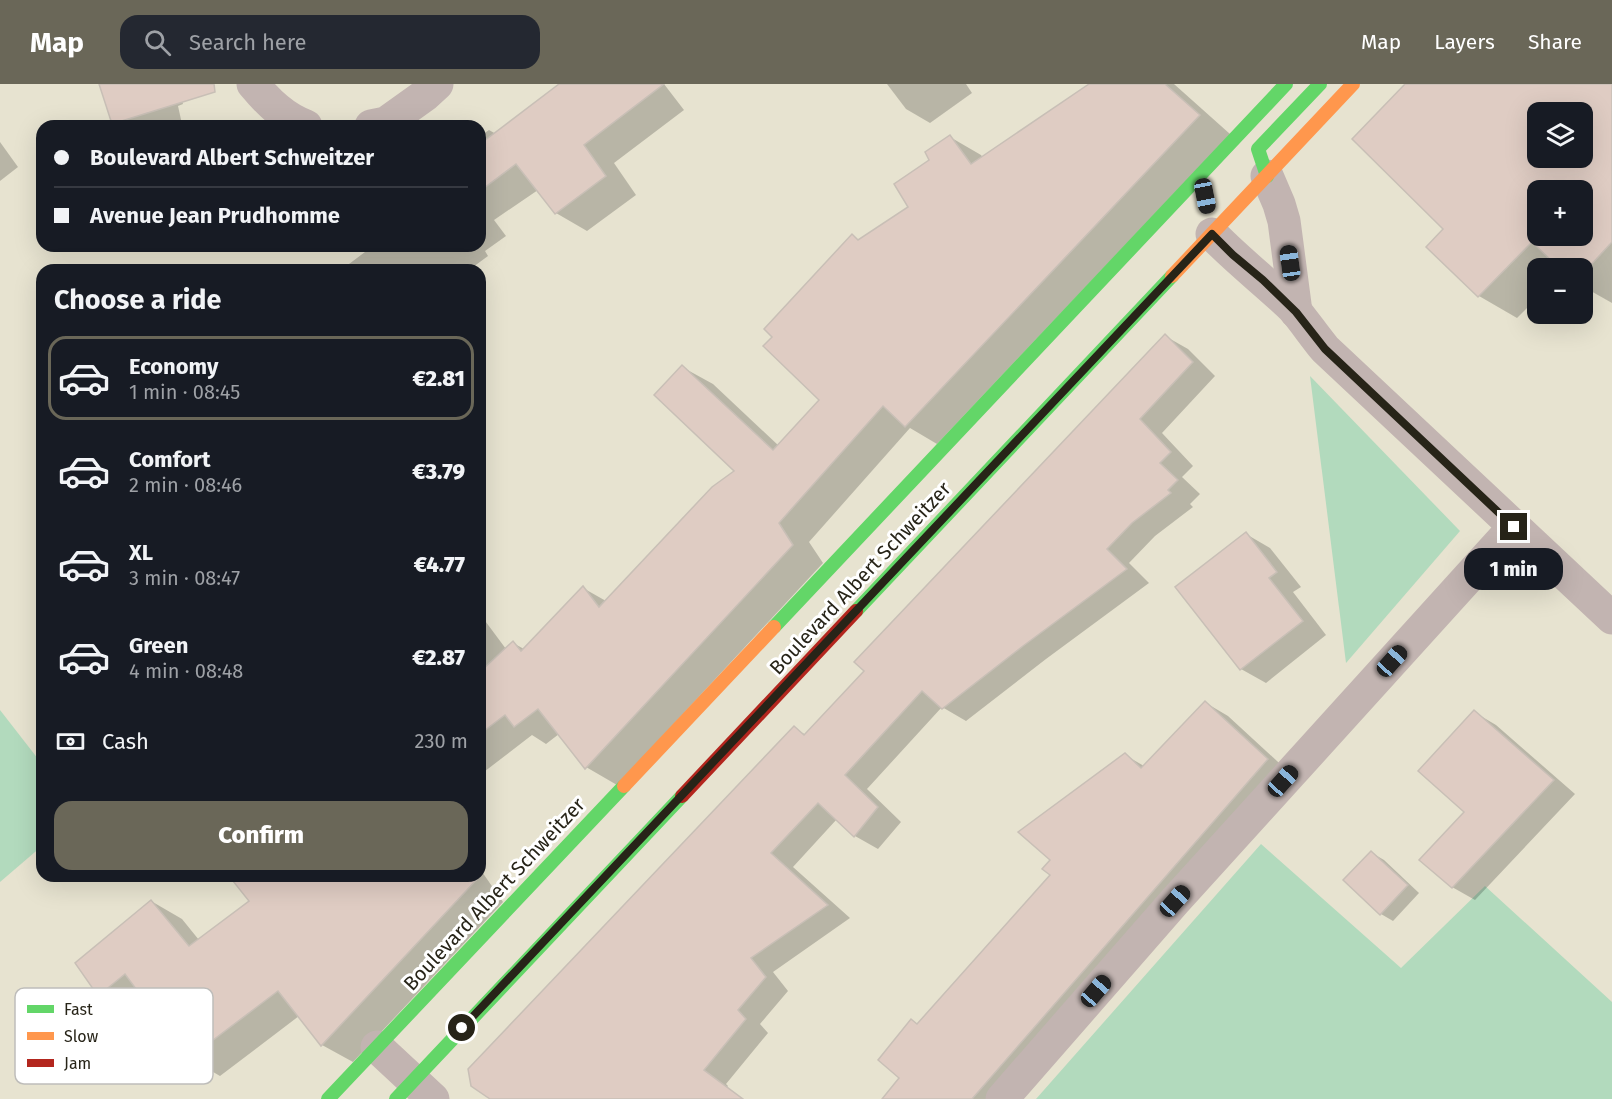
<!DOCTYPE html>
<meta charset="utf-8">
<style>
:root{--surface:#171b24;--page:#242831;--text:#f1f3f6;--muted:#9ea1a6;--line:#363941;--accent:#6a6758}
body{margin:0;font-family:"Fira Sans",sans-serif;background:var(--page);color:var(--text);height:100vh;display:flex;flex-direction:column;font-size:22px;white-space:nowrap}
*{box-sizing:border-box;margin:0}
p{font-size:20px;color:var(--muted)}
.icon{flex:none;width:33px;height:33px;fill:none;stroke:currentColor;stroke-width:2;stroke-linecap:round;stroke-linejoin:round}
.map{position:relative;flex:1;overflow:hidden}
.sheet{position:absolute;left:36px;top:180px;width:450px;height:618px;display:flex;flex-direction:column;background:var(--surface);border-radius:18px;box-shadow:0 6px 24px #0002}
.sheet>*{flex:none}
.banner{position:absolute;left:36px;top:36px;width:450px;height:132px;border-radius:18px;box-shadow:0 6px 24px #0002;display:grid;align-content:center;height:132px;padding:0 18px;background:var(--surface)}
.controls{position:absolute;left:1527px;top:18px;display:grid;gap:12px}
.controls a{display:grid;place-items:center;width:66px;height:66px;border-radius:12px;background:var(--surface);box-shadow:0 6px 24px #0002;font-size:30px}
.end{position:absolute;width:27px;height:27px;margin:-14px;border:8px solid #272418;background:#fff;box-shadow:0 0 0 3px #fff}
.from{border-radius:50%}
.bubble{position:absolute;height:42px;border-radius:18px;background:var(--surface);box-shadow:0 6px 24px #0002;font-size:20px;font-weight:800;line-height:42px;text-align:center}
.car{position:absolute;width:18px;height:36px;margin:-18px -9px;border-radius:8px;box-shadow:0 0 4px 2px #0007;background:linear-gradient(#222 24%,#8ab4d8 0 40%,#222 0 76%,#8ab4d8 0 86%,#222 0)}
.banner b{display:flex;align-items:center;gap:21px;height:57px;font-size:22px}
.banner b+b{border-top:2px solid var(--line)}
.banner i{width:15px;height:15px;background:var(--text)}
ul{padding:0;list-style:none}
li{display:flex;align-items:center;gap:18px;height:84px;margin:0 12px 9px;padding:0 6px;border:3px solid transparent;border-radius:18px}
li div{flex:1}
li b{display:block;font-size:22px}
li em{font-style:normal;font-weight:800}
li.selected{border-color:var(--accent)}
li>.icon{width:54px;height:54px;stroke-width:1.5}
h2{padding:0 18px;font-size:27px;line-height:72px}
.pay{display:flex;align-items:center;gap:15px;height:66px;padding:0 18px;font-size:22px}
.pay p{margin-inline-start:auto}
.primary-button{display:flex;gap:12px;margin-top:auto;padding:12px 18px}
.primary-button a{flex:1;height:69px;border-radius:18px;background:var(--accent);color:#fff;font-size:24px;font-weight:800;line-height:69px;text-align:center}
header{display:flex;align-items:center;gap:36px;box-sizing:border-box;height:84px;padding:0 30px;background:var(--accent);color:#fff}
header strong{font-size:28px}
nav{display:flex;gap:33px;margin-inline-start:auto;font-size:21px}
.search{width:420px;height:54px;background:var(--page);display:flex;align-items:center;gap:15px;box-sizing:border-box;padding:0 21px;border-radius:18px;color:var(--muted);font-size:22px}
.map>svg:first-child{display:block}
.green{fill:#b2dabd}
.shadow{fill:#0003;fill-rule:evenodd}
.building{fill:#dfccc3;stroke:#c8bfb6;stroke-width:1.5;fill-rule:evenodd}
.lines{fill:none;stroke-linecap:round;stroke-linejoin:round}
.street{stroke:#c2b4b1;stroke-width:33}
.fast{stroke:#63d668;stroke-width:14}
.slow{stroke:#ff974d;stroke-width:14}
.jam{stroke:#b3261e;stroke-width:14}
.route{stroke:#272418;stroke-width:8}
.labels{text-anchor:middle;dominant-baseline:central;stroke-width:6;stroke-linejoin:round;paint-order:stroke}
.street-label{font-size:20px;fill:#272418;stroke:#fff}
.key{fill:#fff;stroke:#bebdba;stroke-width:1.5}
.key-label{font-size:16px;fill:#272418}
</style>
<header>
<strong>Map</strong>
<div class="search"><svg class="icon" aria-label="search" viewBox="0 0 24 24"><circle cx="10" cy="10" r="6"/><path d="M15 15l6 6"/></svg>Search here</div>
<nav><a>Map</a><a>Layers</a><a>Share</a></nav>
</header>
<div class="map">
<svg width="1612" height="1015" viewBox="0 0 1612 1015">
<rect width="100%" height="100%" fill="#e7e3d0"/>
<!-- green -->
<g class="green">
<path d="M1310,292L1460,447L1346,579Z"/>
<path d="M0,626L42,680V762L0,798Z"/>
<path d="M1261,760L1401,884L1485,802L1612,918V1015H1036Z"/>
</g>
<!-- shadow -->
<g class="shadow">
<path d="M101,0H177L183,20L178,22L182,40L174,42H119L114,39Z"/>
<path d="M561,0H664L684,26L614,79L636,111L587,147L556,129L538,106L494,136L506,152L485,167L488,172L469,186H341L373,162H480V52L489,46L496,50Z"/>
<path d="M887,0H966L972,9L930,39L906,25Z"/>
<path d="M1091,0H1174L1230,50L937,360L910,344L809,458L823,479L617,701L586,683L559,650L546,660L532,651L480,691V530L506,565L513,559L524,565L583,504L606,517L736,387L682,283L713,300L779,362L821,316L852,152L860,157L910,123L931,77L950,53L981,71L983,74Z"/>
<path d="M1407,0H1612V219L1582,202V184H1538V213L1517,234L1479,212L1445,145ZM1538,28H1582V74H1538ZM1538,106H1582V152H1538Z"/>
<path d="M0,58L18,83L0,97Z"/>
<path d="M1165,252L1188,265L1215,292L1162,349L1193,382L1182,393L1200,410L1190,420L1193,423L1155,452L1129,479L1149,499L1046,575L966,637L942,623L867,705L901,738L878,765L855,752L837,735L793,783L850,834L773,888L788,907L760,940L768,949L726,1000L728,1002L718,1015H493L794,644L806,651L866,587Z"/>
<path d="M1246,450L1270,464L1301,503L1293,508L1326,551L1266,599L1241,585L1177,503Z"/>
<path d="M1206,619L1228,632L1290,689L1005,1015H891L901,994L911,937L918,941L1052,791L1125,671L1144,682Z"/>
<path d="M1474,628L1496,641L1575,710L1475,816L1452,803L1467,727Z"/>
<path d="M1372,769L1384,776L1419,809L1393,837L1381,830Z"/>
<path d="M480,785L503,818L353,978L322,961L299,932L220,992L189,974L146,915L130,929L99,911L151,817L182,835L199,856L251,817L231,792H480Z"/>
</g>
<!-- building -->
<g class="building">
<path d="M99,0H214L215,8L112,40Z"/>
<path d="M559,0H664L584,61L606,92L555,130L516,80L480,107V60Z"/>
<path d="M1089,0H1165L1200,31L905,343L883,322L779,439L793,461L585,685L538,625L514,643L505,631L480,650V588L513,557L521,567L583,502L599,523L712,403L734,387L654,311L682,281L773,366L819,316L763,262L772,253L764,245L852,150L858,156L908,123L894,100L929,76L925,68L950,51L971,80Z"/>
<path d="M1405,0H1612V158L1588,184H1559L1532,158L1478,213L1426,163L1443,145L1352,55ZM1538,28H1582V74H1538ZM1538,106H1582V152H1538Z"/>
<path d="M1165,250L1193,278L1140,335L1171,368L1160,379L1178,396L1168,406L1171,409L1132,439L1107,465L1127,485L1023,562L942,625L922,607L845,691L878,723L854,753L818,719L771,769L828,821L751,874L766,893L738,926L746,935L704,986L743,1015H490L471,1002L468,985L794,642L804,651L864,587L854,578Z"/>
<path d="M1246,448L1277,488L1269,494L1303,537L1240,586L1175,503Z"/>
<path d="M1205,617L1268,675L972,1015H882L899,994L878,976L911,935L917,940L1050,791L1042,785L1050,776L1018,748L1125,669L1141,684Z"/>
<path d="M1474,626L1554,696L1452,804L1419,776L1464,728L1418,687Z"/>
<path d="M1371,767L1408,801L1380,831L1343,796Z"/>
<path d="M229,792H480L321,962L278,907L188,975L125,890L98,912L75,879L151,816L189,862L249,817Z"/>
</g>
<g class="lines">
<!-- street -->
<g class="street">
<path d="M253,0C268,18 284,34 306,42"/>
<path d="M371,42L386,39L425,11L437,0"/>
<path d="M1267,92L1279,120L1284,137L1296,228"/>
<path d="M1212,150C1238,177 1267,199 1294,225C1304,237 1315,253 1325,265L1612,534"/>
<path d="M377,963L433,1015"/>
<path d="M1002,1015L1175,817L1514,443"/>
</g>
<!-- fast -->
<g class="fast">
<path d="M1267,92L1258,65L1320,0"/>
<path d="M856,527L1172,192"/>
<path d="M774,543L1286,0"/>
<path d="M328,1015L624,702"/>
<path d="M396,1015L682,712"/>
</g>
<!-- slow -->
<g class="slow">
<path d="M1172,192L1353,0"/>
<path d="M624,702L774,543"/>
</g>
<!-- jam -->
<path class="jam" d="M682,712L856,527"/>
</g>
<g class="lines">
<!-- route -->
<path class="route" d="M462,944L1212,150L1233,171L1263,196L1296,228L1325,265L1514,443"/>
</g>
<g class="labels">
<!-- street labels -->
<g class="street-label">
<text transform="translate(860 494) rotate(-47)">Boulevard Albert Schweitzer</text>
<text transform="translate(494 810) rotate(-47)">Boulevard Albert Schweitzer</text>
</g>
</g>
<!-- legend -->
<rect x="15" y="904" width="198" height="96" rx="9" class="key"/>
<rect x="27" y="921" width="27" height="8" fill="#63d668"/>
<rect x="27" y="948" width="27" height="8" fill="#ff974d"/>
<rect x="27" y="975" width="27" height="8" fill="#b3261e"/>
<g class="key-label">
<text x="64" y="931">Fast</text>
<text x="64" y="958">Slow</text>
<text x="64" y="985">Jam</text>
</g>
</svg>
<div class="controls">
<a><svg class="icon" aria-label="layers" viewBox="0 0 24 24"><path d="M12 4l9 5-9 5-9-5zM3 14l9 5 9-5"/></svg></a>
<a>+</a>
<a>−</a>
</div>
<i class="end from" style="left:462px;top:944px"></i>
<i class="end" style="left:1514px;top:443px"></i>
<div class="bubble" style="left:1464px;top:464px;width:99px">1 min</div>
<i class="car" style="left:1205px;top:112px;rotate:169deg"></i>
<i class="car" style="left:1290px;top:179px;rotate:352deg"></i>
<i class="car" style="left:1392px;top:577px;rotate:42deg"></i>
<i class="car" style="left:1283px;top:697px;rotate:42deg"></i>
<i class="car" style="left:1175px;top:817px;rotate:42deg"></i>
<i class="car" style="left:1096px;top:907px;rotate:41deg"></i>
<div class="banner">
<b><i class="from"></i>Boulevard Albert Schweitzer</b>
<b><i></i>Avenue Jean Prudhomme</b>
</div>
<section class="sheet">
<h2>Choose a ride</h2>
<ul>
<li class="selected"><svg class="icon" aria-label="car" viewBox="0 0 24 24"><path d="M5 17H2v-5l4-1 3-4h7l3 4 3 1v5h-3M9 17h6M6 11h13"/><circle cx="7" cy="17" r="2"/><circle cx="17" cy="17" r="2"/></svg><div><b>Economy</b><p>1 min · 08:45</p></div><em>€2.81</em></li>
<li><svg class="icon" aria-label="car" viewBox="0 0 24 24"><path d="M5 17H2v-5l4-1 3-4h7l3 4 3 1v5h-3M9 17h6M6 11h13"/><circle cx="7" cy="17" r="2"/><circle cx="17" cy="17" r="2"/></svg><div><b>Comfort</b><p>2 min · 08:46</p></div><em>€3.79</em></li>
<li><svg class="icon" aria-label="car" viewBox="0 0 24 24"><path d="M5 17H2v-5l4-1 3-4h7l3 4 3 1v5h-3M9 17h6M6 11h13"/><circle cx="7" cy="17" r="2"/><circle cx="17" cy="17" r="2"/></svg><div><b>XL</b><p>3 min · 08:47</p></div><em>€4.77</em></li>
<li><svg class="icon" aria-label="car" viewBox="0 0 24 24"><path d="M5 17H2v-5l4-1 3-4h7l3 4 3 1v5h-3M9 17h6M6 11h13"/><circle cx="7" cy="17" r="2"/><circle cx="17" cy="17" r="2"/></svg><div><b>Green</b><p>4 min · 08:48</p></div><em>€2.87</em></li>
</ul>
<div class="pay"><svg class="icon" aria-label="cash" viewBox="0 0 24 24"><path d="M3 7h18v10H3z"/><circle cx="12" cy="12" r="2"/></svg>Cash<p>230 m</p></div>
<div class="primary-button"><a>Confirm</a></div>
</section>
</div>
